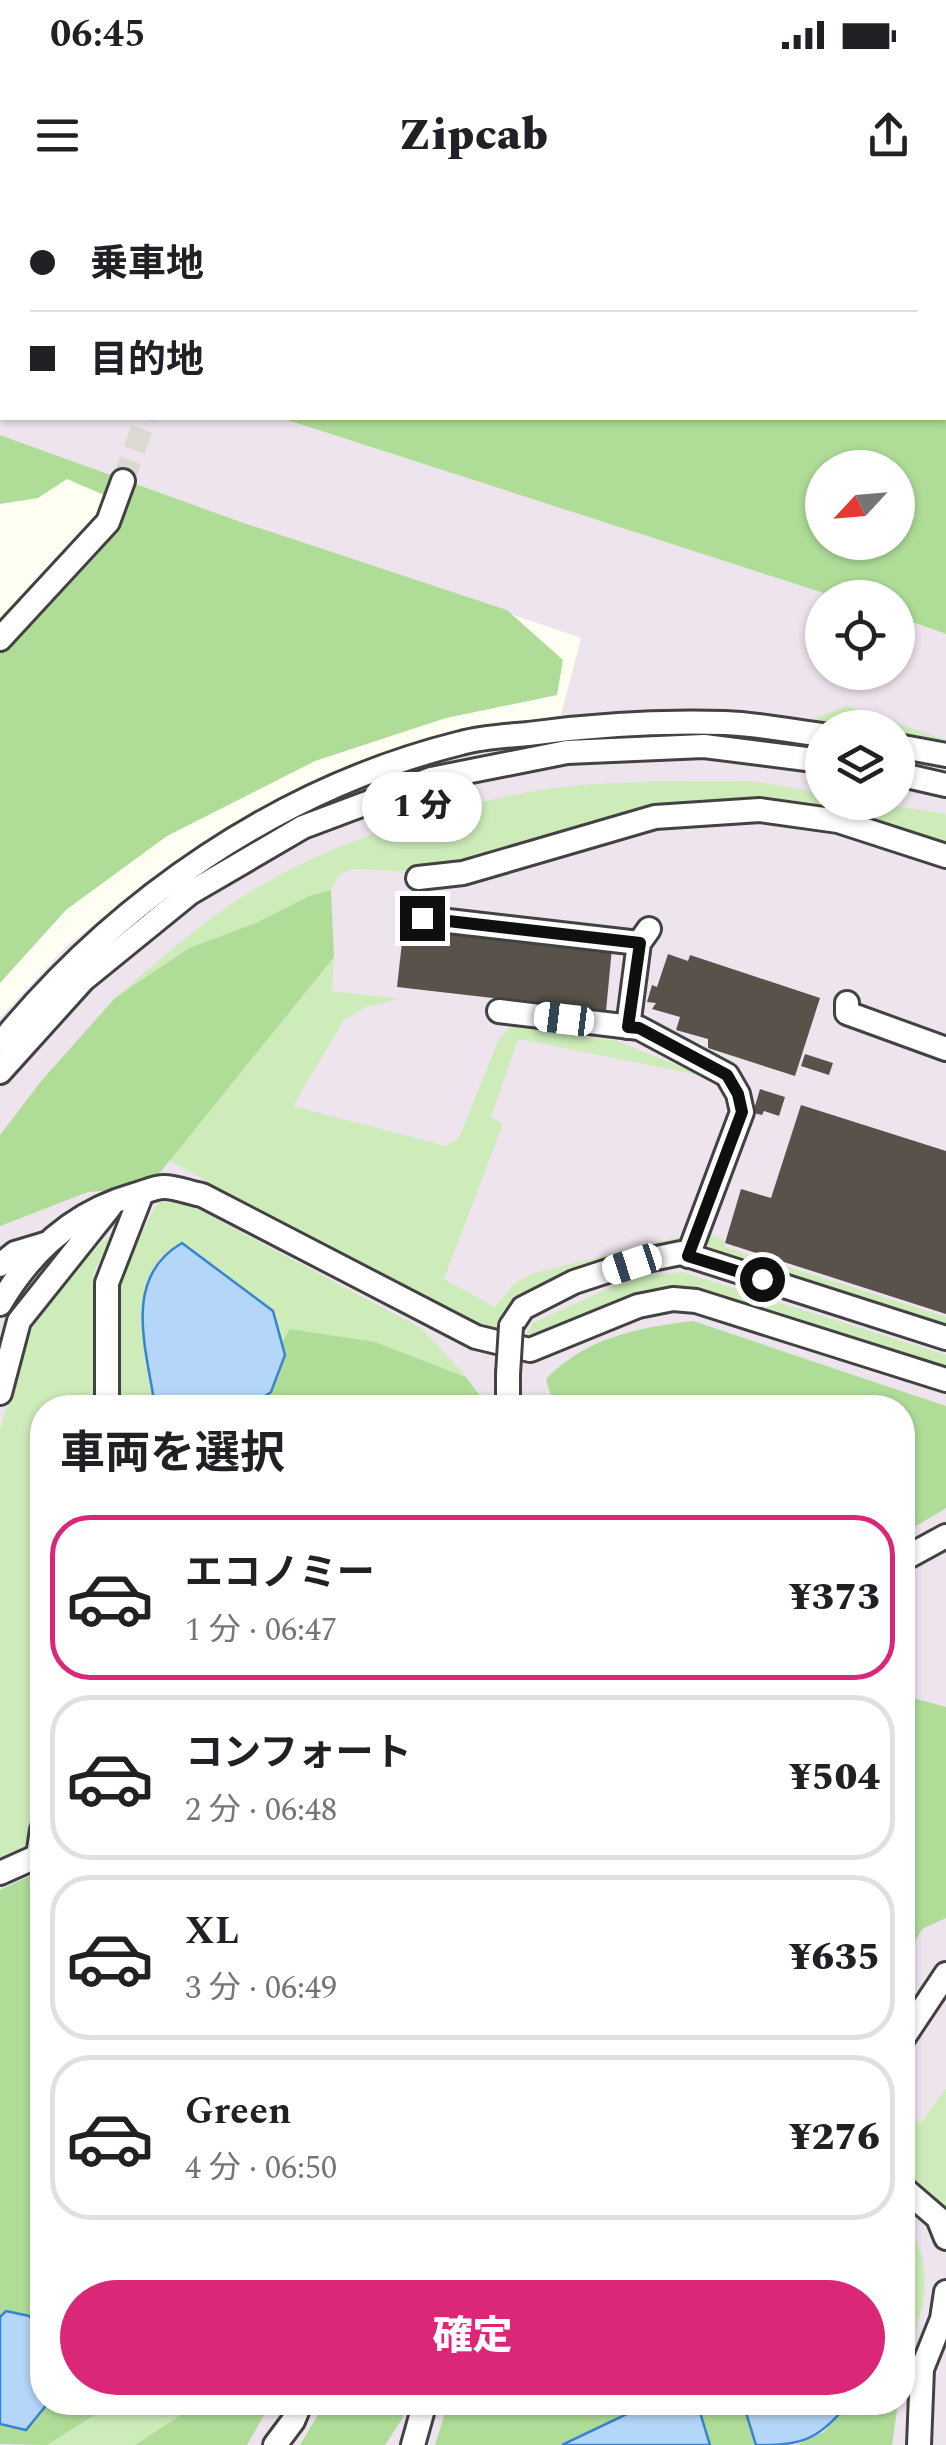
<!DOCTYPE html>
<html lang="ja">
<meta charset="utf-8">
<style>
:root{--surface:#fff;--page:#f6f6f6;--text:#202124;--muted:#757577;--line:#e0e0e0;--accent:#db2777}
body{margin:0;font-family:Spectral,"Noto Sans JP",serif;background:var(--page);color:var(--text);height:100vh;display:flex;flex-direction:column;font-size:38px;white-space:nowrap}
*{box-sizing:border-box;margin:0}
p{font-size:32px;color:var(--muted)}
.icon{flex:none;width:55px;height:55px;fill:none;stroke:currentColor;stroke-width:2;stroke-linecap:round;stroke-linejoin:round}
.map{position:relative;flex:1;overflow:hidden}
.drawer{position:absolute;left:30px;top:1195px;width:885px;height:1020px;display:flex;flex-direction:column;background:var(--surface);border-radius:40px;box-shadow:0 2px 8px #0004}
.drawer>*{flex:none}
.banner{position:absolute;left:0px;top:0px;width:948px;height:220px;box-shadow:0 2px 8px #0004;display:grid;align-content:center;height:220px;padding:0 30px;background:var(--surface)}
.needle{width:65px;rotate:244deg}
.controls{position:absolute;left:805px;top:250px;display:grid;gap:20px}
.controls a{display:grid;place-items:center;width:110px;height:110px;border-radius:50%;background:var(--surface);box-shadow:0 2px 8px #0004;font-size:50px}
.end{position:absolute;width:45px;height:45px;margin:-22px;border:12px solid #0f0f0f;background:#fff;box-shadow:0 0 0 5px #fff}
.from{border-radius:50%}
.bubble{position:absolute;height:70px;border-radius:35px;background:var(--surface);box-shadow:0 2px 8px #0004;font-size:32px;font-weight:800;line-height:70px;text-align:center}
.car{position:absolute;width:30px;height:60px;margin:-30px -15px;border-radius:12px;box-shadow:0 0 8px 2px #0007;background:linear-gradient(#fff 24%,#345 0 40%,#fff 0 76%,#345 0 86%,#fff 0)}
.banner b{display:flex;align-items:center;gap:35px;height:95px;font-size:38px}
.banner b+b{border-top:2px solid var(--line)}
.banner i{width:25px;height:25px;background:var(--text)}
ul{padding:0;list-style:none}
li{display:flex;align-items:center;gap:30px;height:165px;margin:0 20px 15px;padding:0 10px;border:5px solid var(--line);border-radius:40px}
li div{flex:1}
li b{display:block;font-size:38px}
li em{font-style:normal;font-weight:800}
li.on{border-color:var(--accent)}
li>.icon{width:90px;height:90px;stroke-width:1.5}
h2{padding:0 30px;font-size:45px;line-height:120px}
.button{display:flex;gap:20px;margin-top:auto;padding:20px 30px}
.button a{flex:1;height:115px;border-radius:60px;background:var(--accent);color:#fff;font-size:40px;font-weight:800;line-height:115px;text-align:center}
.status{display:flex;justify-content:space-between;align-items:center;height:70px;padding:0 50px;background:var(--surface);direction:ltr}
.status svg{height:28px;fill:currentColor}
header{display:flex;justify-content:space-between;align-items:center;height:130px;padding:0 30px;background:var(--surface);font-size:45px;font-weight:800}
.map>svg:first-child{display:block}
.industrial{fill:#eee4ee;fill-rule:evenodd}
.green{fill:#cdecb9}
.forest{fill:#afdd98;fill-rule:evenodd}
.water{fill:#b4d7f9;stroke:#3883d3;stroke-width:2.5}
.building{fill:#59524b}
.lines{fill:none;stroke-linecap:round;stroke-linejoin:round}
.minor-tunnel{stroke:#dbdad0;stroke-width:22;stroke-dasharray:22 11;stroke-linecap:butt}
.minor-casing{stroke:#424242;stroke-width:28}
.minor{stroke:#fff;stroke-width:22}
.minor-bridge-casing{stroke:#424242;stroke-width:28;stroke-linecap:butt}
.minor-bridge{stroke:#fff;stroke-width:22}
.route{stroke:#0f0f0f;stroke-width:12}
</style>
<div class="status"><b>06:45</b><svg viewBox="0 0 49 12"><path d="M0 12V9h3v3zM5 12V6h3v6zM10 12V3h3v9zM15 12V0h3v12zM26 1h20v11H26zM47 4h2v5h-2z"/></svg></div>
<header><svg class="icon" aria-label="menu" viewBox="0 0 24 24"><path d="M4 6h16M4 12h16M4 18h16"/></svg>Zipcab<svg class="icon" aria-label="share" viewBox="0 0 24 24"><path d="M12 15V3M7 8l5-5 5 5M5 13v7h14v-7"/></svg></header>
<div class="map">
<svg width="946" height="2245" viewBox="0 0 946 2245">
<rect width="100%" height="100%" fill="#fffef2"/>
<!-- industrial -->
<path class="industrial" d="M2,102V218H281L836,397L822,398V472H898V417L946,434V2245H0V818L67,746L173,662L267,608L410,545L561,515L581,438L241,322L0,235ZM822,528H898V602H822ZM42,1208H902V2202H42Z"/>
<!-- green -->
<g class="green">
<path d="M847,506L946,540V550L898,538V528H822L799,524Z"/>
<path d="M751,581L822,593V602L879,603L946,614V649L843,615L653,609L418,672L352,669L339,675L331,690L309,696L256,723L189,748L115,798C152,766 188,734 227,707C310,649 425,611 524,593C595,579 679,582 751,581Z"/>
<path d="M334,757L332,791L400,799L366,807L344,820L293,906L446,946L459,938L499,839L509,828L516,827L617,841L704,876L518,839L491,917L503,924L444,1079L495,1107L515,1083L531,1074L682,1036L672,1049L533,1092L502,1133L471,1129L169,960Z"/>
<path d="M158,1002L186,1003L421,1128L467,1177L375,1142L256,1184L227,1207H120L116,1125L120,1074Z"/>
<path d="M114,1033L94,1072L97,1207L42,1208V1547L25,1648L0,1659V1230L24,1146L55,1083Z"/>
<path d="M706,1033L724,1040L725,1047L946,1117V1132L710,1054Z"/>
<path d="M682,1072L946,1155V1174L695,1094L554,1137L524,1139L533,1123L631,1078Z"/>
<path d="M946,1888V2020L937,2002L903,1973L902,1909L920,1924Z"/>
<path d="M902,2016C941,2073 923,2108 903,2167Z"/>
<path d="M114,2203H201L135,2245H47Z"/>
</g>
<!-- forest -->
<g class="forest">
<path d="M0,0H487L2,2L0,103Z"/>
<path d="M618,0H946V434L898,417V398L836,397L281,218H945V2H615ZM822,268H898V342H822Z"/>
<path d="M0,235L241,322L507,410L563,460L557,495L446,518L315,561L167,636L66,710L0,783V442L51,384L111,298L67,279L38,298L0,304Z"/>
<path d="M331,690L334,757L158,975L115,990L88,992L0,1026V935L42,880L115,798L189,748L256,723L309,696Z"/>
<path d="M693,1121L946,1206V1308L903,1334L902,1208L554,1207L546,1179C587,1137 637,1128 693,1121Z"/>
<path d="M290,1129L375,1142L466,1177L488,1207L227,1208L256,1184Z"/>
<path d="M902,1476L913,1498L946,1507V1718L922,1729L903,1762Z"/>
<path d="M42,1670V2131L29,2116L6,2111L0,2117V1690Z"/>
<path d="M201,2202L271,2203L247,2245H135Z"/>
<path d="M48,2203H114L47,2245L0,2244V2224L26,2230Z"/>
<path d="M325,2203V2202L405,2203L402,2219L385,2245H300Z"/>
<path d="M448,2203H652L562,2245H435Z"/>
<path d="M689,2203H743L756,2245H710L699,2209Z"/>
<path d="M849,2203H898L892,2245H796L824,2232Z"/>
</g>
<!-- water -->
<g class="water">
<path d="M182,1043L273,1111L285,1155L271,1192L249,1207H155C147,1150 121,1078 182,1043Z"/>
<path d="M6,2111L29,2116L42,2131V2202L48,2203L26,2230L0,2224V2117Z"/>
<path d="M652,2202L689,2203L699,2209L710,2245H562Z"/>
<path d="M743,2203V2202L849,2203C817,2240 805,2245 756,2245Z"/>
</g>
<!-- building -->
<g class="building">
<path d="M404,724L612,748L606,811L397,787Z"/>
<path d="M668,754L688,761L690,755L820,798L795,876L708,848V839L676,830L680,817L652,809L656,803L647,802L652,785L657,787Z"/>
<path d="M805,854L833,863L829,875L801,866Z"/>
<path d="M760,889L785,897L779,916L764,911L762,915L753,913Z"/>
<path d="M801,905L946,951V1114L725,1043L741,989L771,998Z"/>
</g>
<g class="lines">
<!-- minor-tunnel -->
<path class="minor-tunnel" d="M123,281L146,218"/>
<defs>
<g id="minor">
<path d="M602,2L605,0"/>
<path d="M0,439L108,322L123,281"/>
<path d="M898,546L946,555"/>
<path d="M898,574L946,585"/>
<path d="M418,678L463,673L655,617L760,610L838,621L946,656"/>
<path d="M422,718L639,743"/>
<path d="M847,803V813L946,849"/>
<path d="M499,811L639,828L727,875L738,894L742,912L688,1056"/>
<path d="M628,827L639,743L649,729"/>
<path d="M0,844C117,700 280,588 461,543C483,537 506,536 528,534C593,525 659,521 725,523C757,524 790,531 822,535"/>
<path d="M0,872L83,780L190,693L303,627L431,579L567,552L704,546L822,561"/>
<path d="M0,1065L15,1053L45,1044"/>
<path d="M0,1104C31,1051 74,1012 134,995C143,993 154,987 164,987C176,987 190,993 202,995L476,1137L530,1150L638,1106L673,1099L696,1101L946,1180"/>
<path d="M511,1126L523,1108L574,1082L632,1063L681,1053L946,1138"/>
<path d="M508,1174V1208"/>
<path d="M0,1193L19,1121L110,1007"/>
<path d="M107,1208V1083L142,993"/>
<path d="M902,1360L946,1336"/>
<path d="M0,1673L38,1656L42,1630"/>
<path d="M902,1840L946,1774"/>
<path d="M902,1987L938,2018L946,2038"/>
<path d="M275,2245L293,2221L301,2202"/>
<path d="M413,2245L425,2202"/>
<path d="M919,2245L922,2169L942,2119L946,2092"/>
</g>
</defs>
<!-- minor casing -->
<use href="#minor" class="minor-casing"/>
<!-- minor -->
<use href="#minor" class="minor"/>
<defs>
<path id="minor-bridge" d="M508,1174L511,1126"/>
</defs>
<!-- minor-bridge casing -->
<use href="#minor-bridge" class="minor-bridge-casing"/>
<!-- minor-bridge -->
<use href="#minor-bridge" class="minor-bridge"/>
</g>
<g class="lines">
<!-- route -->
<path class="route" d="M422,718L640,743L628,827L639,828L727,875L738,894L742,912L688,1056L762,1079"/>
</g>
</svg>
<div class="controls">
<a><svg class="needle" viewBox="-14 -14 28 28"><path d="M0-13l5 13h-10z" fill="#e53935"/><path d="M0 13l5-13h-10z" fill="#757577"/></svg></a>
<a><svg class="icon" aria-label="locate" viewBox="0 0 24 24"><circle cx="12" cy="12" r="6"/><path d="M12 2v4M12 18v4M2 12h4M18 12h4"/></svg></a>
<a><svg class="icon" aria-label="layers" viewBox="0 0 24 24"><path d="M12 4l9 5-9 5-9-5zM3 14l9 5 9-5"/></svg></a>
</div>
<i class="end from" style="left:762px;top:1079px"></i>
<i class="end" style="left:422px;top:718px"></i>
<div class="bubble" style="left:362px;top:572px;width:120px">1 分</div>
<i class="car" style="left:564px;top:819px;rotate:277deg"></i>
<i class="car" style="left:632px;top:1064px;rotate:252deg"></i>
<div class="banner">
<b><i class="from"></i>乗車地</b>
<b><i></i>目的地</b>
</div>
<section class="drawer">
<h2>車両を選択</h2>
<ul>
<li class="on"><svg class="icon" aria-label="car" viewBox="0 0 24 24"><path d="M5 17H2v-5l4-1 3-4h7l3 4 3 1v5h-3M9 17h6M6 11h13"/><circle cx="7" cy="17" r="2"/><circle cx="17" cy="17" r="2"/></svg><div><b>エコノミー</b><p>1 分 · 06:47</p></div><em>¥373</em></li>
<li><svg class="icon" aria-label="car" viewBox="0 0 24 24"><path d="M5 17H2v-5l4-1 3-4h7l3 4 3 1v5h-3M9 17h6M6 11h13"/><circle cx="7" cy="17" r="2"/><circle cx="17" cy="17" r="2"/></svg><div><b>コンフォート</b><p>2 分 · 06:48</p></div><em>¥504</em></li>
<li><svg class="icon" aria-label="car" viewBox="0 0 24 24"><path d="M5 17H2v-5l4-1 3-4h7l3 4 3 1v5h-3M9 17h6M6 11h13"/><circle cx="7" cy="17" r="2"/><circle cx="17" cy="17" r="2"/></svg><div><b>XL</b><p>3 分 · 06:49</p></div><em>¥635</em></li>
<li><svg class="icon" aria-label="car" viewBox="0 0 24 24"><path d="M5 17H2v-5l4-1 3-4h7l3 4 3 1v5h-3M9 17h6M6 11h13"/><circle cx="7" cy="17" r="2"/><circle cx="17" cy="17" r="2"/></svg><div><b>Green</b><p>4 分 · 06:50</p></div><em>¥276</em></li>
</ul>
<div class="button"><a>確定</a></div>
</section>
</div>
